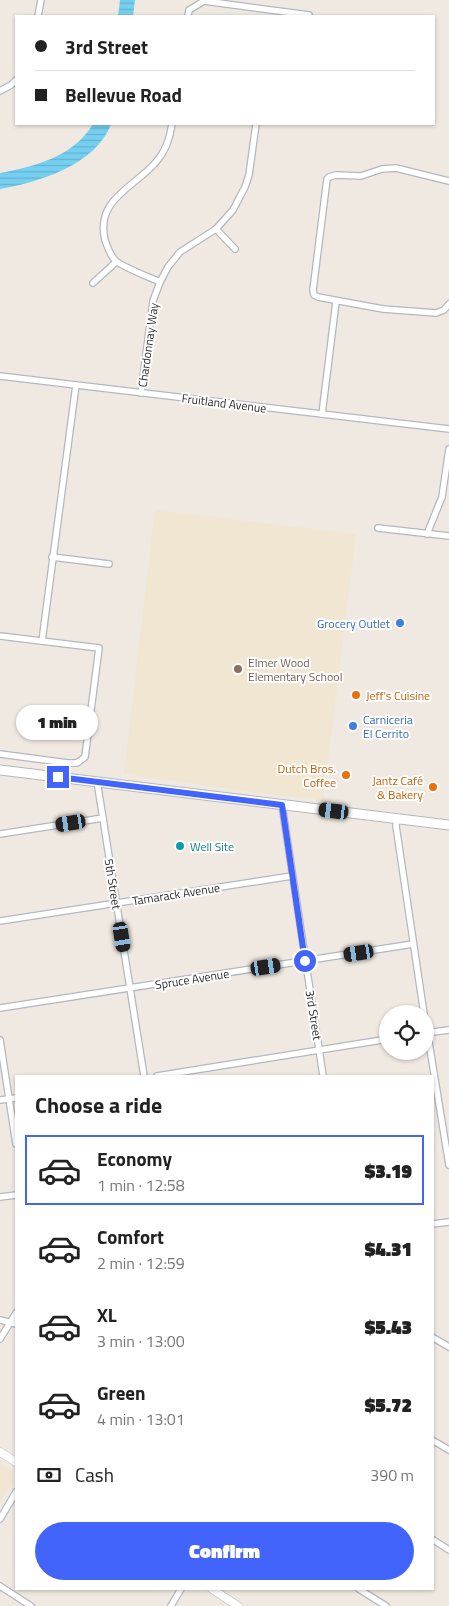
<!DOCTYPE html>
<meta charset="utf-8">
<style>
:root{--surface:#fff;--page:#f6f6f6;--text:#222;--muted:#767676;--line:#e0e0e0;--accent:#4264fb}
body{margin:0;font-family:"Titillium Web",sans-serif;background:var(--page);color:var(--text);height:100vh;display:flex;flex-direction:column;font-size:19px;white-space:nowrap}
*{box-sizing:border-box;margin:0}
p{font-size:16px;color:var(--muted)}
.icon{flex:none;width:28px;height:28px;fill:none;stroke:currentColor;stroke-width:2;stroke-linecap:round;stroke-linejoin:round}
.map{position:relative;flex:1;overflow:hidden}
.sheet{position:absolute;left:15px;top:1075px;width:419px;height:515px;display:flex;flex-direction:column;background:var(--surface);border-radius:0px;box-shadow:0 1px 4px #0004}
.sheet>*{flex:none}
.top-card{position:absolute;left:15px;top:15px;width:420px;height:110px;border-radius:0px;box-shadow:0 1px 4px #0004;display:grid;align-content:center;height:110px;padding:0 20px;background:var(--surface)}
.controls{position:absolute;left:379px;top:1005px;display:grid;gap:10px}
.controls a{display:grid;place-items:center;width:55px;height:55px;border-radius:50%;background:var(--surface);box-shadow:0 1px 4px #0004;font-size:25px}
.end{position:absolute;width:22px;height:22px;margin:-11px;border:6px solid #4264fb;background:#fff;box-shadow:0 0 0 2px #fff}
.from{border-radius:50%}
.bubble{position:absolute;height:35px;border-radius:18px;background:var(--surface);box-shadow:0 1px 4px #0004;font-size:16px;font-weight:800;line-height:35px;text-align:center}
.car{position:absolute;width:15px;height:30px;margin:-15px -8px;border-radius:6px;box-shadow:0 0 4px 1px #0007;background:linear-gradient(#222 24%,#8ab4d8 0 40%,#222 0 76%,#8ab4d8 0 86%,#222 0)}
.top-card b{display:flex;align-items:center;gap:18px;height:48px;font-size:19px}
.top-card b+b{border-top:1px solid var(--line)}
.top-card i{width:12px;height:12px;background:var(--text)}
ul{padding:0;list-style:none}
li{display:flex;align-items:center;gap:15px;height:70px;margin:0 10px 8px;padding:0 10px;border:2px solid transparent;border-radius:0px}
li div{flex:1}
li b{display:block;font-size:19px}
li em{font-style:normal;font-weight:800}
li.active{border-color:var(--accent)}
li>.icon{width:45px;height:45px;stroke-width:1.5}
h2{padding:0 20px;font-size:22px;line-height:60px}
.pay{display:flex;align-items:center;gap:12px;height:55px;padding:0 20px;font-size:19px}
.pay p{margin-inline-start:auto}
.button{display:flex;gap:10px;margin-top:auto;padding:10px 20px}
.button a{flex:1;height:58px;border-radius:30px;background:var(--accent);color:#fff;font-size:20px;font-weight:800;line-height:58px;text-align:center}
.map>svg:first-child{display:block}
.education{fill:#f0e6d1}
.water{fill:url(#water-rules)}
.lines{fill:none;stroke-linecap:round;stroke-linejoin:round}
.minor-casing{stroke:#b4b7c1;stroke-width:8}
.tertiary-casing{stroke:#b4b7c1;stroke-width:9}
.secondary-casing{stroke:#b4b7c1;stroke-width:11}
.minor{stroke:#fff;stroke-width:5.5}
.tertiary{stroke:#fff;stroke-width:8}
.secondary{stroke:#fff;stroke-width:9}
.route{stroke:#4264fb;stroke-width:6}
.shop-dot{fill:#3f7fe0;stroke:#fff;stroke-width:2}
.education-dot{fill:#8d6e63;stroke:#fff;stroke-width:2}
.food-dot{fill:#e8710a;stroke:#fff;stroke-width:2}
.culture-dot{fill:#0f9aa8;stroke:#fff;stroke-width:2}
.labels{text-anchor:middle;dominant-baseline:central;stroke-width:4;stroke-linejoin:round;paint-order:stroke}
.street-label{font-size:12px;fill:#2e2e2e;stroke:#fff}
.shop-label{font-size:12px;fill:#366cbe;stroke:#fff;text-anchor:end}
.education-label{font-size:12px;fill:#785e54;stroke:#fff;text-anchor:start}
.food-label{font-size:12px;fill:#c56008;stroke:#fff;text-anchor:end}
.culture-label{font-size:12px;fill:#0d838f;stroke:#fff;text-anchor:start}
</style>
<div class="map">
<svg width="449" height="1606" viewBox="0 0 449 1606">
<defs>
<pattern id="water-rules" width="6" height="5" patternUnits="userSpaceOnUse" patternTransform="scale(1.25)"><rect width="6" height="5" fill="#75cff0"/><path d="M0 2.5h6" fill="none" stroke="#66b2ce"/></pattern>
</defs>
<rect width="100%" height="100%" fill="#efe9e1"/>
<!-- education -->
<g class="education">
<path d="M155,510L356,534L323,801L124,774Z"/>
<path d="M0,1463L12,1471L13,1482L0,1502Z"/>
</g>
<!-- water -->
<g class="water">
<path d="M120,0H135L133,16H118Z"/>
<path d="M93,124H111C96,165 39,182 0,189V173C36,166 73,157 93,124Z"/>
</g>
<g class="lines">
<defs>
<g id="minor">
<path d="M38,16L41,0"/>
<path d="M188,16L189,10L204,1L309,15"/>
<path d="M0,91L11,85L16,80"/>
<path d="M449,181L396,168L382,169L361,176L336,175L329,177L327,179L313,290L314,295L318,297L383,309L436,313L444,310L449,304"/>
<path d="M216,229L235,249"/>
<path d="M160,282C151,278 120,266 115,260C110,255 107,246 105,240C95,199 135,187 156,162C166,151 170,138 172,124"/>
<path d="M93,283L116,262"/>
<path d="M0,376L449,429"/>
<path d="M141,393L153,301L160,282L168,267L180,252L216,229L233,210L245,187L249,175L256,124"/>
<path d="M322,414L336,302"/>
<path d="M378,528L449,536"/>
<path d="M427,534L442,497L449,449"/>
<path d="M52,557L109,564"/>
<path d="M0,636L99,648L85,757L77,763H68L0,754"/>
<path d="M42,641L76,385"/>
<path d="M97,781L144,1076"/>
<path d="M282,805L323,1076"/>
<path d="M397,819L396,826L424,1014"/>
<path d="M0,834L103,818"/>
<path d="M0,921L292,876"/>
<path d="M0,1008L413,944"/>
<path d="M425,1018L449,1165"/>
<path d="M425,1033L449,1030"/>
<path d="M0,1040L16,1144"/>
<path d="M157,1076L388,1039"/>
<path d="M0,1100L16,1098"/>
<path d="M0,1197L16,1195"/>
<path d="M432,1224L449,1222"/>
<path d="M0,1320L16,1324"/>
<path d="M432,1337L449,1347"/>
<path d="M0,1339L16,1313"/>
<path d="M432,1440L449,1450"/>
<path d="M0,1519L16,1492"/>
<path d="M432,1539L449,1550"/>
<path d="M0,1586L31,1606"/>
<path d="M359,1589L386,1606"/>
<path d="M171,1606L181,1589"/>
</g>
<g id="tertiary">
<path d="M0,1452L16,1462"/>
<path d="M212,1589L238,1606"/>
</g>
<path id="secondary" d="M0,770L449,825"/>
</defs>
<!-- minor casing -->
<use href="#minor" class="minor-casing"/>
<!-- tertiary casing -->
<use href="#tertiary" class="tertiary-casing"/>
<!-- secondary casing -->
<use href="#secondary" class="secondary-casing"/>
<!-- minor -->
<use href="#minor" class="minor"/>
<!-- tertiary -->
<use href="#tertiary" class="tertiary"/>
<!-- secondary -->
<use href="#secondary" class="secondary"/>
</g>
<g class="lines">
<!-- route -->
<path class="route" d="M58,777L282,805L305,961"/>
</g>
<!-- markers -->
<g class="shop-dot">
<circle cx="400" cy="623" r="5"/>
<circle cx="353" cy="726" r="5"/>
</g>
<circle class="education-dot" cx="238" cy="669" r="5"/>
<g class="food-dot">
<circle cx="356" cy="695" r="5"/>
<circle cx="346" cy="775" r="5"/>
<circle cx="433" cy="787" r="5"/>
</g>
<circle class="culture-dot" cx="180" cy="846" r="5"/>
<g class="labels">
<!-- street labels -->
<g class="street-label">
<text transform="translate(148 345) rotate(-82)">Chardonnay Way</text>
<text transform="translate(224 403) rotate(7)">Fruitland Avenue</text>
<text transform="translate(113 884) rotate(81)">5th Street</text>
<text transform="translate(176 894) rotate(-9)">Tamarack Avenue</text>
<text transform="translate(192 979) rotate(-9)">Spruce Avenue</text>
<text transform="translate(314 1015) rotate(81)">3rd Street</text>
</g>
<!-- shop labels -->
<g class="shop-label">
<text x="390" y="623">Grocery Outlet</text>
<text x="363" y="719" text-anchor="start">Carniceria<tspan x="363" dy="14">El Cerrito</tspan></text>
</g>
<!-- education labels -->
<g class="education-label">
<text x="248" y="662">Elmer Wood<tspan x="248" dy="14">Elementary School</tspan></text>
</g>
<!-- food labels -->
<g class="food-label">
<text x="366" y="695" text-anchor="start">Jeff's Cuisine</text>
<text x="336" y="768">Dutch Bros.<tspan x="336" dy="14">Coffee</tspan></text>
<text x="423" y="780">Jantz Café<tspan x="423" dy="14">&amp; Bakery</tspan></text>
</g>
<!-- culture labels -->
<g class="culture-label">
<text x="190" y="846">Well Site</text>
</g>
</g>
</svg>
<div class="controls">
<a><svg class="icon" aria-label="locate" viewBox="0 0 24 24"><circle cx="12" cy="12" r="6"/><path d="M12 2v4M12 18v4M2 12h4M18 12h4"/></svg></a>
</div>
<i class="end from" style="left:305px;top:961px"></i>
<i class="end" style="left:58px;top:777px"></i>
<div class="bubble" style="left:16px;top:705px;width:82px">1 min</div>
<i class="car" style="left:334px;top:811px;rotate:277deg"></i>
<i class="car" style="left:71px;top:823px;rotate:261deg"></i>
<i class="car" style="left:122px;top:937px;rotate:171deg"></i>
<i class="car" style="left:359px;top:953px;rotate:261deg"></i>
<i class="car" style="left:266px;top:967px;rotate:81deg"></i>
<div class="top-card">
<b><i class="from"></i>3rd Street</b>
<b><i></i>Bellevue Road</b>
</div>
<section class="sheet">
<h2>Choose a ride</h2>
<ul>
<li class="active"><svg class="icon" aria-label="car" viewBox="0 0 24 24"><path d="M5 17H2v-5l4-1 3-4h7l3 4 3 1v5h-3M9 17h6M6 11h13"/><circle cx="7" cy="17" r="2"/><circle cx="17" cy="17" r="2"/></svg><div><b>Economy</b><p>1 min · 12:58</p></div><em>$3.19</em></li>
<li><svg class="icon" aria-label="car" viewBox="0 0 24 24"><path d="M5 17H2v-5l4-1 3-4h7l3 4 3 1v5h-3M9 17h6M6 11h13"/><circle cx="7" cy="17" r="2"/><circle cx="17" cy="17" r="2"/></svg><div><b>Comfort</b><p>2 min · 12:59</p></div><em>$4.31</em></li>
<li><svg class="icon" aria-label="car" viewBox="0 0 24 24"><path d="M5 17H2v-5l4-1 3-4h7l3 4 3 1v5h-3M9 17h6M6 11h13"/><circle cx="7" cy="17" r="2"/><circle cx="17" cy="17" r="2"/></svg><div><b>XL</b><p>3 min · 13:00</p></div><em>$5.43</em></li>
<li><svg class="icon" aria-label="car" viewBox="0 0 24 24"><path d="M5 17H2v-5l4-1 3-4h7l3 4 3 1v5h-3M9 17h6M6 11h13"/><circle cx="7" cy="17" r="2"/><circle cx="17" cy="17" r="2"/></svg><div><b>Green</b><p>4 min · 13:01</p></div><em>$5.72</em></li>
</ul>
<div class="pay"><svg class="icon" aria-label="cash" viewBox="0 0 24 24"><path d="M3 7h18v10H3z"/><circle cx="12" cy="12" r="2"/></svg>Cash<p>390 m</p></div>
<div class="button"><a>Confirm</a></div>
</section>
</div>
